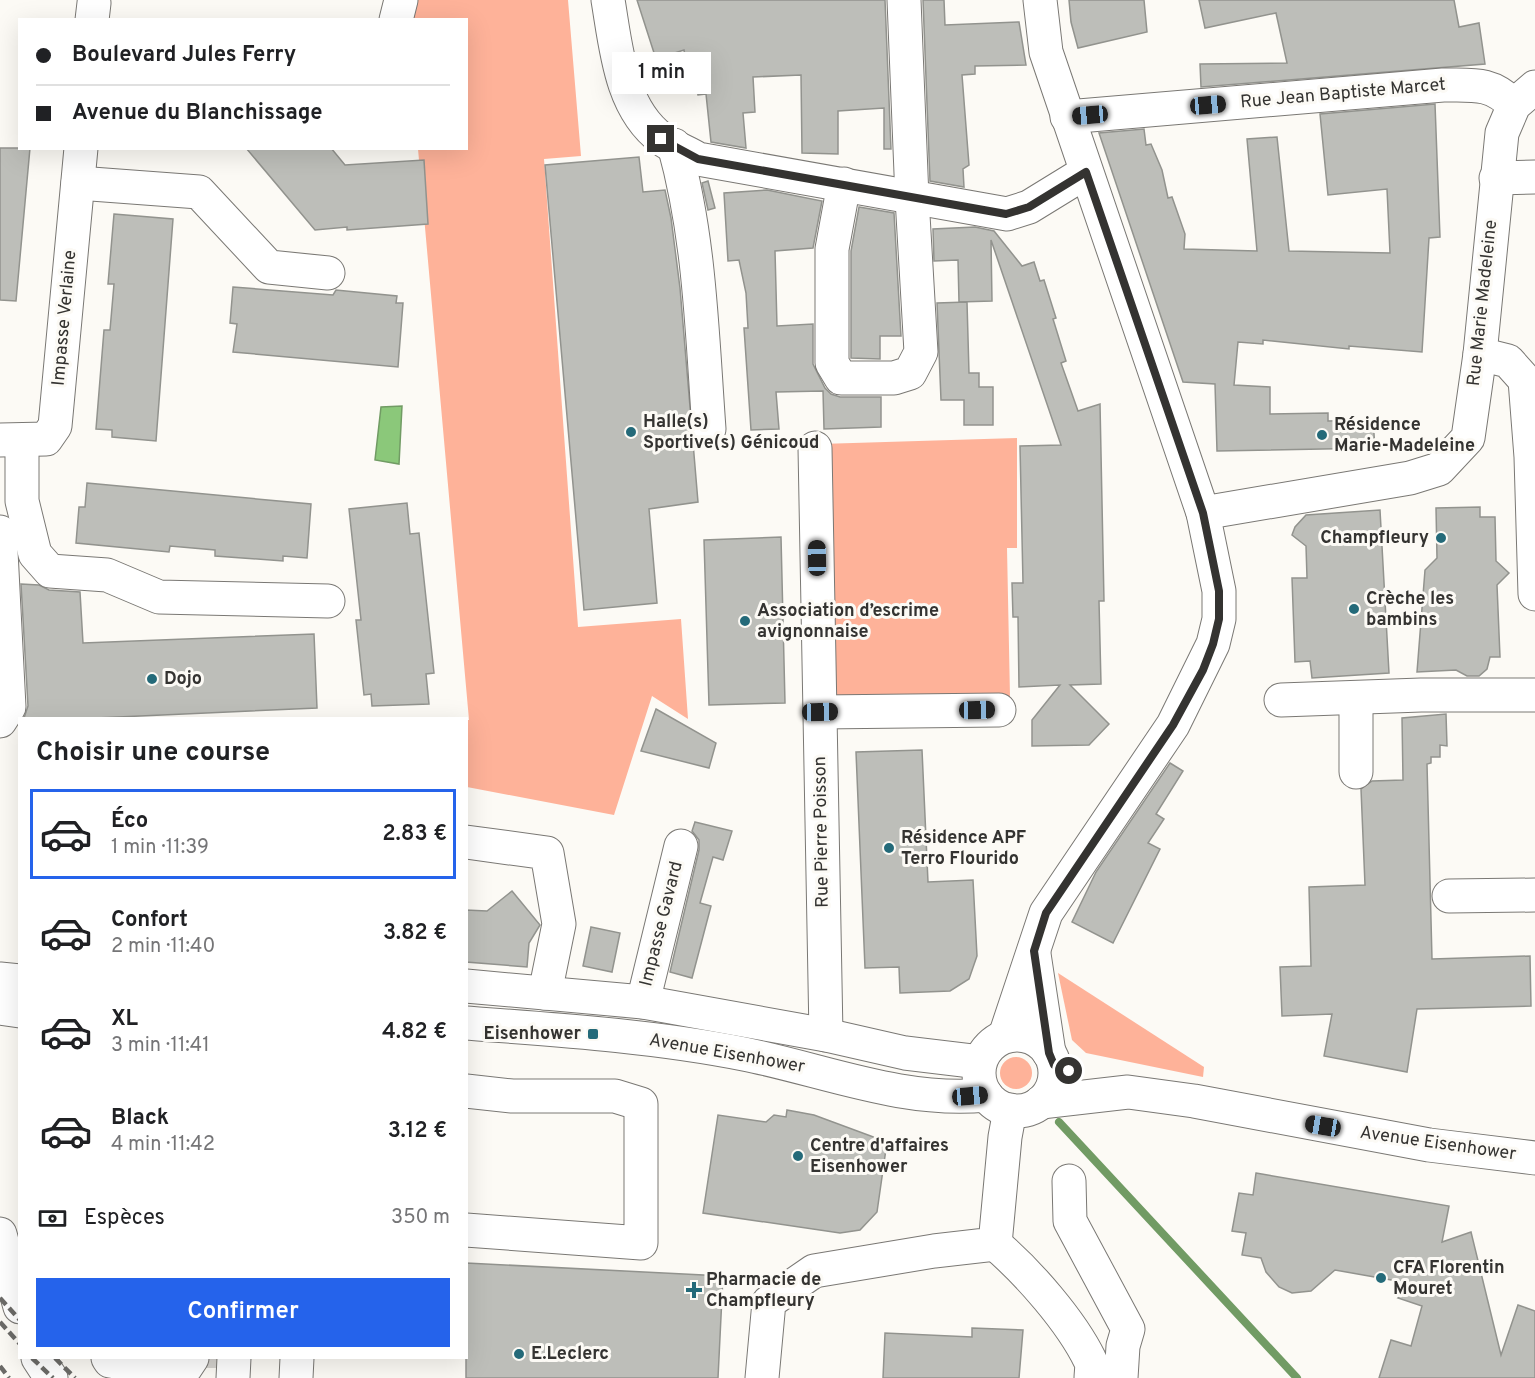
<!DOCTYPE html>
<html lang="fr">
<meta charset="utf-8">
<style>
:root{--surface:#fff;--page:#f2f2f2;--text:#202124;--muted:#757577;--line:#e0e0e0;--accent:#2563eb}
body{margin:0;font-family:Overpass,sans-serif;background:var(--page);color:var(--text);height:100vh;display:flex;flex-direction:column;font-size:22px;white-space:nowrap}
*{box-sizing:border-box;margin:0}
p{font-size:20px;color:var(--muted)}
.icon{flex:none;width:33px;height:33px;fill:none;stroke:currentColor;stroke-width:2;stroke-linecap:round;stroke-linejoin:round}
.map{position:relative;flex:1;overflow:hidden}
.side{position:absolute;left:18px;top:717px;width:450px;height:642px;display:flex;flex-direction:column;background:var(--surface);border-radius:0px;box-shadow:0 6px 24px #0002}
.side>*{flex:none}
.guide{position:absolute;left:18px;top:18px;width:450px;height:132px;border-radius:0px;box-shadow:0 6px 24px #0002;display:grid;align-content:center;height:132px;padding:0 18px;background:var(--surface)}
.end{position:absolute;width:27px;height:27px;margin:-14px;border:8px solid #343331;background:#fff;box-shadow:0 0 0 3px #fff}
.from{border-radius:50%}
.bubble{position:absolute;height:42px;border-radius:0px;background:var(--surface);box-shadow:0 6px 24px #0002;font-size:20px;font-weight:600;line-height:42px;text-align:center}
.car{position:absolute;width:18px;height:36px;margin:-18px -9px;border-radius:8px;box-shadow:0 0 4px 2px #0007;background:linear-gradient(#222 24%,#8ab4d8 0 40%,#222 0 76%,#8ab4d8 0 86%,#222 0)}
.guide b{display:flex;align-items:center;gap:21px;height:57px;font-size:22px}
.guide b+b{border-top:2px solid var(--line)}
.guide i{width:15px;height:15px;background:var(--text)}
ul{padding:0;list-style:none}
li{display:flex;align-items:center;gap:18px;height:90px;margin:0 12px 9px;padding:0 6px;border:3px solid transparent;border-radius:0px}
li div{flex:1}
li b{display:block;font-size:22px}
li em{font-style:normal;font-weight:600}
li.selected{border-color:var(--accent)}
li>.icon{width:54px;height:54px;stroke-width:1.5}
h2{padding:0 18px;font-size:27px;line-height:72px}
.pay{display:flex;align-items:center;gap:15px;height:66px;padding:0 18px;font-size:22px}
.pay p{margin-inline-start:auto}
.action{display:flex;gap:12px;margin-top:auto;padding:12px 18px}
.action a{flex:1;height:69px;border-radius:0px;background:var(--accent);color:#fff;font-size:24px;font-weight:600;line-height:69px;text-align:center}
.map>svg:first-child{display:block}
.green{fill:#feb299}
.water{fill:#8bc87a;stroke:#719b64;stroke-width:1.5}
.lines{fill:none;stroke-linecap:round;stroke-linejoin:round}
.stream{stroke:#719b64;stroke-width:8}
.building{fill:#bdbeb9;stroke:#92938e;stroke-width:1.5}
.minor-tunnel{stroke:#d4d2ce;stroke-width:33;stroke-dasharray:33 16;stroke-linecap:butt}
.minor-casing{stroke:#7a7874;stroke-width:35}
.major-casing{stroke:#7a7874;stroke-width:35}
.minor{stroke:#fff;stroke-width:33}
.major{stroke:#fff;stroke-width:33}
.rail{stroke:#6c6b68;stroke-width:4.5;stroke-dasharray:9 4.5;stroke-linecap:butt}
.route{stroke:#343331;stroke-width:8}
.poi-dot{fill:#246a79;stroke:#fcfaf5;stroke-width:2}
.labels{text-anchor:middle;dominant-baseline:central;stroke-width:6;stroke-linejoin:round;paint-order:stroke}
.street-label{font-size:18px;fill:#343331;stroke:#fcfaf5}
.poi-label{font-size:18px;font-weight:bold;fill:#343331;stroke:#fcfaf5;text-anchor:start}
</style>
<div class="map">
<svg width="1535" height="1378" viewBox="0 0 1535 1378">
<rect width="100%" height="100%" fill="#fcfaf5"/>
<!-- green -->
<g class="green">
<path d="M409,0H568L581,156L544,159L578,627L681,619L688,719L652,696L614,815L467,787L466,720H469L418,149L466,148V20H407Z"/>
<path d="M1017,438V548H1007L1010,697L831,701L820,444Z"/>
<path d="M1058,973L1204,1067L1203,1077L1086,1053L1072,1040Z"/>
<circle cx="1016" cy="1073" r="16"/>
</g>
<!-- water -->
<path class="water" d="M402,406L399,464L375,460L381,407Z"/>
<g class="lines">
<!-- stream -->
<path class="stream" d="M1059,1122L1297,1378"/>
</g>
<!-- building -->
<g class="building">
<path d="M637,0H885L891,149H884V108L838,111V154L802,153L801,75L753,77L755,112L743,113L746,148L711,142L706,94L698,95L696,83L690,84L684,50L656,59Z"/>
<path d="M923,0H944L945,25L1019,22L1026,65L975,66V74L962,75L969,165L963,169L964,187L930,181Z"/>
<path d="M1069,0H1144L1147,32L1078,48L1071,22Z"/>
<path d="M1199,0H1454L1459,27L1479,23L1485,64L1201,87L1200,64L1287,63L1276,13L1205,28Z"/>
<path d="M1435,104L1440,237L1429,238L1422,352L1349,346V349L1263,340V344L1238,342L1234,385L1270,387V414L1328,413V421L1373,420L1375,448L1217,451L1215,384L1183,382L1099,133L1144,129L1146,145L1151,144L1162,170L1168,198L1172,197L1185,234L1184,249L1257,251L1247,139L1277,137L1289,251L1390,253L1387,189L1328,195L1320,114Z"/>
<path d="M0,148H30L16,301L0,300Z"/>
<path d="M246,148H331L345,165L424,160L428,224L347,230V227L315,230Z"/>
<path d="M639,157L643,192L665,190L671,218L680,288L698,502L649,509L657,603L584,610L545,165Z"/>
<path d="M708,181L715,208L708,210L702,183Z"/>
<path d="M767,190L822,201L813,248L775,251L777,326L813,324V364L825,388L831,394L840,397H881V427L824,429L823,391L776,392L779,429L751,430L744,328H748L746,293L739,260L728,261L724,193Z"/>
<path d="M859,207L894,213L901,336H880V359L851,358V251Z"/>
<path d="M114,214L173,219L156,441L112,437V430L96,429L104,330H110L114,284H108Z"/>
<path d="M975,227L994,231L1022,266L1034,262L1040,281L1044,280L1056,318L1053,319L1066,361L1061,363L1078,411L1100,404L1104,601H1099L1101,684L1070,685L1109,724L1089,745L1032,746V720L1060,685L1019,687L1018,617H1013L1012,583H1023L1020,446L1061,445L991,240L992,301L959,302L958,260L934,261L933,229Z"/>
<path d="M233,287L333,295L336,290L397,296L396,303H403L398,367L233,352L237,324L230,323Z"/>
<path d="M967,302L969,373H979V387H993V425H964V400H941L937,303Z"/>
<path d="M87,483L311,504L307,558L283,556V561L215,556V550L170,546L169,552L76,543L79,507H85Z"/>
<path d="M407,503L410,534L419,533L434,673L426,674L429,704L372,706L371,694L364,695L356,620H361L349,509Z"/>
<path d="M1480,507V517H1495L1496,561L1509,573L1497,585L1500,657H1490L1487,669L1479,676H1467L1456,670L1417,672L1425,570L1437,558L1436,508Z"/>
<path d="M1380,510L1389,673L1312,678L1310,661L1295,662L1292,578H1307L1306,546L1292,535L1295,527L1306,515Z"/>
<path d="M781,537L785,703L709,705L704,540Z"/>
<path d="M21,584L39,585L49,590L80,592L83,643L314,634L317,708L96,718H24L28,706Z"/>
<path d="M656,709L716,743L709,768L641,751Z"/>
<path d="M1446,714L1447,746L1440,745V757H1431V763L1427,764L1432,959L1530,956L1531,1006L1417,1009L1407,1072L1324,1056L1332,1014L1282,1016L1280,967L1311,966L1309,887L1365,885L1361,789L1372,781L1403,780L1402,718Z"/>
<path d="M922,750L928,882L973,880L977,956L969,979L950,991L900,993L899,967L865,968L856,752Z"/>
<path d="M1170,763L1183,771L1156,814L1164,819L1148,843L1160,849L1113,943L1072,922L1096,872Z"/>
<path d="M695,822L732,831L723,860L713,857L700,903L711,906L692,978L670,972L699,850V840L692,831Z"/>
<path d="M512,891L540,925L529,943L527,967L466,962V910L487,911Z"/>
<path d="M591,927L620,933L612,972L583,966Z"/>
<path d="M787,1110L814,1115L887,1142L877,1212L860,1230L840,1233L703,1213L718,1115L766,1122L774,1115L786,1117Z"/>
<path d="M1256,1173L1449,1206L1442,1242L1471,1232L1501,1355L1518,1305L1535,1311V1378H1379L1391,1340L1411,1346L1422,1306L1398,1298L1414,1284L1335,1270L1311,1291L1292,1293L1279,1287L1266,1272L1261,1258L1242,1255L1246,1233L1232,1231L1239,1193L1253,1195Z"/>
<path d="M466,1263L723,1276L718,1378H466Z"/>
<path d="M972,1328L1023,1330L1019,1378H883L885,1333L972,1337Z"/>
</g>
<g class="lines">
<!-- minor-tunnel -->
<path class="minor-tunnel" d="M211,1368V1358"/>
<defs>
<g id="minor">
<path d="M608,0C616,47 620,108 662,139C672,147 687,152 698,159L1007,214L1029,207L1086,172"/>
<path d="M92,20L94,3"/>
<path d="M396,20L401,0"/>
<path d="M1067,117L1443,85C1474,85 1491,82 1514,105"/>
<path d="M674,145C700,238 702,333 709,429"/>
<path d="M1496,178L1535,177"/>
<path d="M78,183L199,192L269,267L328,273"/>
<path d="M844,184L832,249V363L841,378H894L910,373L921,352L912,198L904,0"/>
<path d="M1480,354L1508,361L1525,380L1531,457L1535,594"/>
<path d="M0,440L46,439L55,426L81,148"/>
<path d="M22,441V501L35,554L50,571L107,575L159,597L328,601"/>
<path d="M815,448L826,1035"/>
<path d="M1203,513L1410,478L1439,469L1468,438L1480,354L1502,133L1514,105L1535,87"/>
<path d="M1356,698V772"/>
<path d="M1281,700L1421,695H1535"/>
<path d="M820,712L999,710"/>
<path d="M0,721L9,707L0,532"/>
<path d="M466,842L547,853L559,924L545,993"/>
<path d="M1449,896L1535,895"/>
<path d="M1034,954L1049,1053"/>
<path d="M643,1002L681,846"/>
<path d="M1005,1036L1046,913L1173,725L1213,644L1219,619V591L1203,513L1046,52L1040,0"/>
<path d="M466,1091L512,1096H615L641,1104V1243L466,1230"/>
<path d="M1069,1181L1070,1221L1128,1329L1123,1346L1121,1378"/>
<path d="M0,1234L20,1307"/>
<path d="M995,1244C1028,1272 1071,1321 1090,1360C1093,1365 1091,1372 1091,1378"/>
<path d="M38,1358L51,1378"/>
<path d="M108,1358L110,1361L164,1370L186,1367L192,1358"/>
<path d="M233,1378L234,1358"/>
<path d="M296,1378L297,1358"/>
<path d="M762,1378L769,1302L814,1271L934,1251L995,1244L1005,1137L1010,1110"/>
</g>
<g id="major">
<path d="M0,979L20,981"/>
<path d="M466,986L643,1002L826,1035L905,1053L980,1062"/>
<path d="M0,1008L20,1011"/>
<path d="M466,1023C559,1030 653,1036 744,1054C824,1070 902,1103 986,1095"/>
<circle cx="1017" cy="1073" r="38"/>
<path d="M1041,1102L1128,1092L1194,1101L1429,1145L1535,1158"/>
</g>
</defs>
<!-- minor casing -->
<use href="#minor" class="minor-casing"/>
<!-- major casing -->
<use href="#major" class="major-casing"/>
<!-- minor -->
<use href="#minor" class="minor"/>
<!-- major -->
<use href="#major" class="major"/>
<!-- rail -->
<g class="rail">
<path d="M0,1298L20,1320"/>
<path d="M0,1322L20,1344"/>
<path d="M32,1358L53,1378"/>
<path d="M55,1358L75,1378"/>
<path d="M0,1366L9,1378"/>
</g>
</g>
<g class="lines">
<!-- route -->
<path class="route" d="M661,139L698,159L1006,214L1029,207L1086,172L1203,513L1219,591V619L1213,644L1203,670L1173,725L1046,913L1034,951L1049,1053L1054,1065L1069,1071"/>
</g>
<!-- markers -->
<g class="poi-dot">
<circle cx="631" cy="432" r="6"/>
<circle cx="1322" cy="435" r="6"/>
<circle cx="1441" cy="538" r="6"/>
<circle cx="1354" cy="609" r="6"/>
<circle cx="745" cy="621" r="6"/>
<circle cx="152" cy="679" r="6"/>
<circle cx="889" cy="848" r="6"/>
<rect x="587" y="1028" width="12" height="12" rx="3"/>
<circle cx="798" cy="1156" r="6"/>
<circle cx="1381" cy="1278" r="6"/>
<path d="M691 1281h6v6h6v6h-6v6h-6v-6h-6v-6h6z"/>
<circle cx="519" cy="1354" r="6"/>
</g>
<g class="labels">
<!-- street labels -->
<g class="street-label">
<text transform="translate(1343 94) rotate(-5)">Rue Jean Baptiste Marcet</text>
<text transform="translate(1483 303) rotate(-84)">Rue Marie Madeleine</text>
<text transform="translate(65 318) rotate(-85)">Impasse Verlaine</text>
<text transform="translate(822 832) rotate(-91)">Rue Pierre Poisson</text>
<text transform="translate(662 924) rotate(-76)">Impasse Gavard</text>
<text transform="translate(727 1054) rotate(10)">Avenue Eisenhower</text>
<text transform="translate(1438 1144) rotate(8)">Avenue Eisenhower</text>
</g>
<!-- poi labels -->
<g class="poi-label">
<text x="643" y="422">Halle(s)<tspan x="643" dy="21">Sportive(s) Génicoud</tspan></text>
<text x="1334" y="425">Résidence<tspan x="1334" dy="21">Marie-Madeleine</tspan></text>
<text x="1429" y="538" text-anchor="end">Champfleury</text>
<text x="1366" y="599">Crèche les<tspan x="1366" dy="21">bambins</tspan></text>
<text x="757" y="611">Association d’escrime<tspan x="757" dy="21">avignonnaise</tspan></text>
<text x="164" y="679">Dojo</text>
<text x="901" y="838">Résidence APF<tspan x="901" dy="21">Terro Flourido</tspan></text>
<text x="581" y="1034" text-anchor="end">Eisenhower</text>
<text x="810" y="1146">Centre d'affaires<tspan x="810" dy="21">Eisenhower</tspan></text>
<text x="1393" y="1268">CFA Florentin<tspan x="1393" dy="21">Mouret</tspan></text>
<text x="706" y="1280">Pharmacie de<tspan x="706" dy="21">Champfleury</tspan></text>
<text x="531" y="1354">E.Leclerc</text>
</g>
</g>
</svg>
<i class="end from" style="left:1069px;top:1071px"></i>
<i class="end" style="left:661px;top:139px"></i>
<div class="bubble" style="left:612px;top:52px;width:99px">1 min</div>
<i class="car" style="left:1208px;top:105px;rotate:85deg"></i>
<i class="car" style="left:1090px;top:115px;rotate:265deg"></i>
<i class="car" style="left:817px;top:558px;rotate:359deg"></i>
<i class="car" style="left:977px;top:710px;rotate:89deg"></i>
<i class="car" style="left:820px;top:712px;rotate:89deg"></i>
<i class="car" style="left:970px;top:1096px;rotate:85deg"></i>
<i class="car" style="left:1323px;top:1126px;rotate:280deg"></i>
<div class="guide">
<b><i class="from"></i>Boulevard Jules Ferry</b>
<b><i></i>Avenue du Blanchissage</b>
</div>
<section class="side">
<h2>Choisir une course</h2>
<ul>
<li class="selected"><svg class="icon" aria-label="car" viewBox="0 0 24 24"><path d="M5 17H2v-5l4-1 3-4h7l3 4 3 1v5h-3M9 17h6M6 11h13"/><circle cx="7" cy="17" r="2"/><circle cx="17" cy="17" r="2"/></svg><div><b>Éco</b><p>1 min · 11:39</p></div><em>2.83 €</em></li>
<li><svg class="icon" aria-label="car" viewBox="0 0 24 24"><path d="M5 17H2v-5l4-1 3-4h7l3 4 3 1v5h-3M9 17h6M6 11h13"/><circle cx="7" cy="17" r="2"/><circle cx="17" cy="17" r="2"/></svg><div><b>Confort</b><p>2 min · 11:40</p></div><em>3.82 €</em></li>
<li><svg class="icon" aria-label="car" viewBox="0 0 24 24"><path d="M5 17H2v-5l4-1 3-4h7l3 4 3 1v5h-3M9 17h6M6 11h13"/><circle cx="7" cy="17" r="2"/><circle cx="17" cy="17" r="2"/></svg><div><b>XL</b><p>3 min · 11:41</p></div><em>4.82 €</em></li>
<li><svg class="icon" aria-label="car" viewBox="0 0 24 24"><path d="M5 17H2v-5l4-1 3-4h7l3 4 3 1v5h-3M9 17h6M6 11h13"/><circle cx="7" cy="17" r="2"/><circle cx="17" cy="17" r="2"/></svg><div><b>Black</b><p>4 min · 11:42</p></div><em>3.12 €</em></li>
</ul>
<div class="pay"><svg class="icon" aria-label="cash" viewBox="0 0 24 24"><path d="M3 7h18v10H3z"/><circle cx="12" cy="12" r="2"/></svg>Espèces<p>350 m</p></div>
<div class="action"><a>Confirmer</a></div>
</section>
</div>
